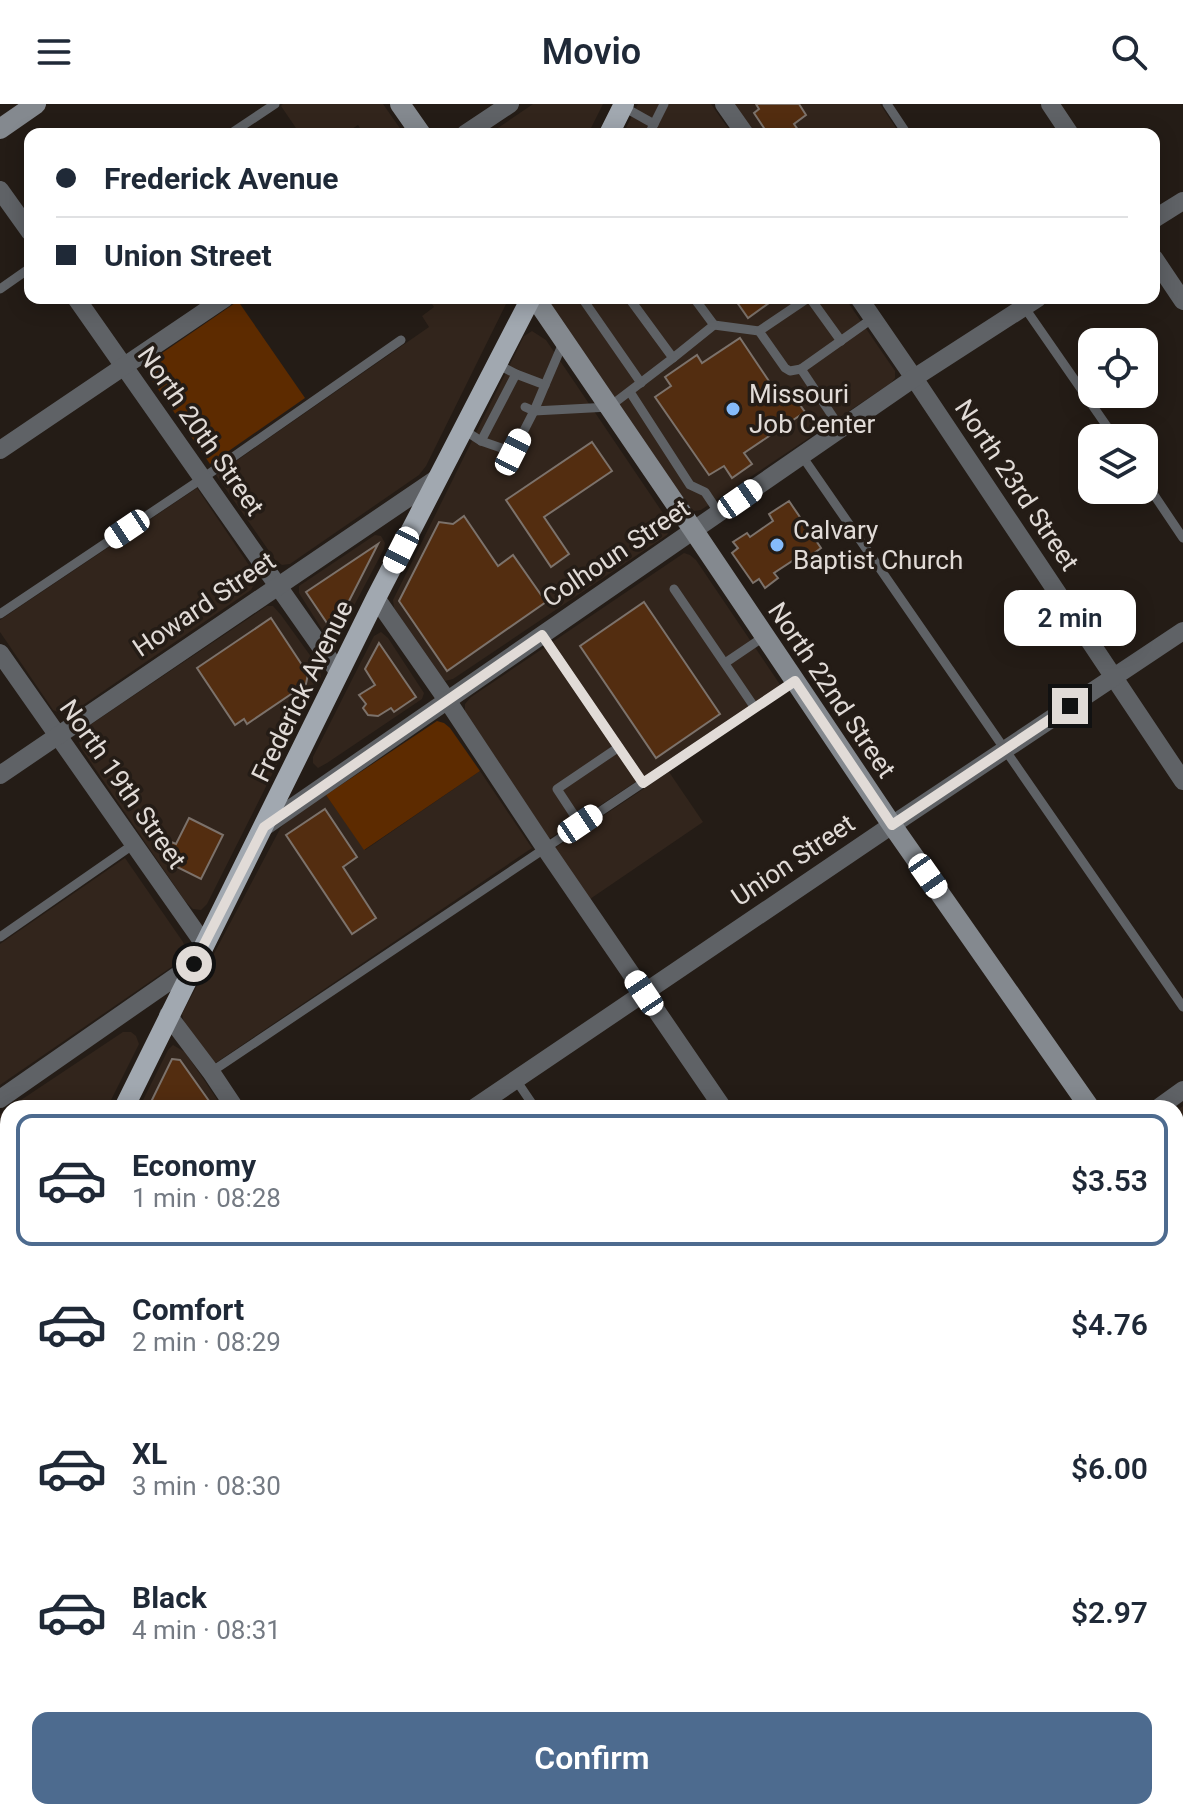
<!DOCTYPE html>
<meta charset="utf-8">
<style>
:root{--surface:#fff;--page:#f6f6f7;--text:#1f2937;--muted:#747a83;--line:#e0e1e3;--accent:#4d6b8f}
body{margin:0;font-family:Roboto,sans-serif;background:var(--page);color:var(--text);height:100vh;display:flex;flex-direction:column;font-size:30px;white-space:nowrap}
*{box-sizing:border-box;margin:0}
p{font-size:26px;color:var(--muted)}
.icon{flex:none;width:44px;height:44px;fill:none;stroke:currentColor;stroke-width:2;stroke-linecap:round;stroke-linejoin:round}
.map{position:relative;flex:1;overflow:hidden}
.details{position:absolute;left:0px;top:996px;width:1184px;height:720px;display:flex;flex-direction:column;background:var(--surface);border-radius:24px 24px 0 0;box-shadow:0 4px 20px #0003}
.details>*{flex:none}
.banner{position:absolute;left:24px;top:24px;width:1136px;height:176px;border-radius:16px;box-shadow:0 4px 20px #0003;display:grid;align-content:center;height:176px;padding:0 32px;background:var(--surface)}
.tools{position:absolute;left:1078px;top:224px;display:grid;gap:16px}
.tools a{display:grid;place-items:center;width:80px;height:80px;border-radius:16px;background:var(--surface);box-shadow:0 4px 20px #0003;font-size:40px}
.end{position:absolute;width:36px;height:36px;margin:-18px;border:10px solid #e1dbd7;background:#111;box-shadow:0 0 0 4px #111}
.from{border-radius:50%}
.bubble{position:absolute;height:56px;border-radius:16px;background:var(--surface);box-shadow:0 4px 20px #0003;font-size:26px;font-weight:600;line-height:56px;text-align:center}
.car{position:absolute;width:24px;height:48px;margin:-24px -12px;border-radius:10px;box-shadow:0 0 6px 2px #0007;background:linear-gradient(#fff 24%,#345 0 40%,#fff 0 76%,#345 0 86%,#fff 0)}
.banner b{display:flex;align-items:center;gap:28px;height:76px;font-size:30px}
.banner b+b{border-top:2px solid var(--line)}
.banner i{width:20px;height:20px;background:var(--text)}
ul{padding:14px 0 0;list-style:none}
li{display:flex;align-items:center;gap:24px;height:132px;margin:0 16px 12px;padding:0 16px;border:4px solid transparent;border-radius:16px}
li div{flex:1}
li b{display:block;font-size:30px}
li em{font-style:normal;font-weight:600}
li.selected{border-color:var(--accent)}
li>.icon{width:72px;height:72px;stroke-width:1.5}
.primary-button{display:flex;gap:16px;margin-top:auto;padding:16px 32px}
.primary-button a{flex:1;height:92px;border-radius:16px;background:var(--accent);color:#fff;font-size:32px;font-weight:600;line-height:92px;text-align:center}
header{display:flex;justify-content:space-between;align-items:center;height:104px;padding:0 32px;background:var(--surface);font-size:36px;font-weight:600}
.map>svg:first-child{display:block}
.built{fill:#32251c}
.green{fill:#5d2b00}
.building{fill:#532d10;stroke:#7c726b;stroke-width:2}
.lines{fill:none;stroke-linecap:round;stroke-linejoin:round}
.lane{stroke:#5f6266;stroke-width:9}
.street{stroke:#5f6266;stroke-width:18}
.secondary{stroke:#84898f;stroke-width:20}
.primary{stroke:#a1a8b0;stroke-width:20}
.route{stroke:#e1dbd7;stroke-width:10}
.poi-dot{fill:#85bbfb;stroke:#241c16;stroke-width:3}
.labels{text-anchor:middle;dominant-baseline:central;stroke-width:7;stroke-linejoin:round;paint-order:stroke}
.poi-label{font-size:26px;fill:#e1dbd7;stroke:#241c16;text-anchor:start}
.street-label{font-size:26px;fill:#e1dbd7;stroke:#241c16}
</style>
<header><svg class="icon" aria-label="menu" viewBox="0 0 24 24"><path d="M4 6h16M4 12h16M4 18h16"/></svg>Movio<svg class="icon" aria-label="search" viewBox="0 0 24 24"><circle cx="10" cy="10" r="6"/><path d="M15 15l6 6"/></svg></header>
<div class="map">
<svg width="1183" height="1716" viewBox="0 0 1183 1716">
<rect width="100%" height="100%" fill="#241c16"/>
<!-- built -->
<g class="built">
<path d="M283,0H383L404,30H364L358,21L344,30H300L281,2Z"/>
<path d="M533,0H603L588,30H489Z"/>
<path d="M638,0H711L732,30H623Z"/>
<path d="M732,0H880L900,30H753Z"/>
<path d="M428,194H509L426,362L419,371L290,460L282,461L276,457L216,371L429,223L422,212L434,203Z"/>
<path d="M547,194H845L895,267V274L891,279L701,406L694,407L689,403Z"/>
<path d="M532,227L546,236L669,418L670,425L667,431L453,575L445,577L438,570L394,504L393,496L524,232Z"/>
<path d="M197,384L257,473L255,479L251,486L70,610H62L53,606L0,528V516Z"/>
<path d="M375,431L381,432L385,439L384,445L338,532L331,533L323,527L299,489V482Z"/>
<path d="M684,449L690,451L696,456L781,582L549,735L465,608V600L471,593Z"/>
<path d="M267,502H273L281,511L320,565L321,573L207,800L201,806L193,805L185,797L81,644L77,632L84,625Z"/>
<path d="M381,528L388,534L424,589L422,595L327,659L318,664L313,659V653L374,532Z"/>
<path d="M480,667L532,744L214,960L184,919L182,910L281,723L289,716L326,691L365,746Z"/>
<path d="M669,668L703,718L590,795L555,744Z"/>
<path d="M125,754L183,838L186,846L183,855L0,981V840Z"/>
<path d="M123,928H131L136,932L139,940L107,1004H9Z"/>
<path d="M173,941L185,948L223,1004H139L168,946Z"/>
<path d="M1183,1002V1125L1176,1115V1007Z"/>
<path d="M8,1005V1192L3,1191L0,1187V1010Z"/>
<path d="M8,1337V1546L0,1553V1343Z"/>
<path d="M0,1584L8,1590V1708H80L77,1716H0Z"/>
<path d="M129,1708H173L184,1716H117Z"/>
</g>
<!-- green -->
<g class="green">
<path d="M238,197L305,294L210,360L149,272L146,265L149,258Z"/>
<path d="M437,617L444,619L450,624L480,667L364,746L326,691Z"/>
</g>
<!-- building -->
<g class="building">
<path d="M756,0H799L806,11L794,20L801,30H768L754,9L759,5Z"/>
<path d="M734,194H776L748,214Z"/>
<path d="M740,234L785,301L795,294L805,308L744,349L752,360L732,374L724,362L709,371L655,293L671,282L665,273L697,251L702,259Z"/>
<path d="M592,338L612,367L544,413L569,450L551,463L506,396Z"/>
<path d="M789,397L821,444L806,455L803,450L774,469L778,474L765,484L759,475L753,479L732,449L738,444L733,438L747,429L750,433L773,417L769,410Z"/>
<path d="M464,412L498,462L513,451L546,498L447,567L399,497L439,418L453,420Z"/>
<path d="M378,440L347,501L333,528L306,488Z"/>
<path d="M644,498L720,610L656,654L580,542Z"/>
<path d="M271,514L308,570L306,580L247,620L244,615L235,621L197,564Z"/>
<path d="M379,539L416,593L394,608L391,604L378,612L368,611L363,604L366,600L359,591L375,581L365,565Z"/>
<path d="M325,705L357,753L343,763L376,814L352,830L286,731Z"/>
<path d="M189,714L223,731L201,775L167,758L169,754L163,750L169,737L176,740Z"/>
<path d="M172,955L180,956L214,1004H148Z"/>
</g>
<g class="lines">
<!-- lane -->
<g class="lane">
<path d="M887,0L907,30"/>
<path d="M622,2L654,20"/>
<path d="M230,30L275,0"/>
<path d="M649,30L664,0"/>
<path d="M0,185L30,164"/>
<path d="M582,194L641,279"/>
<path d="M810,194L841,237"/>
<path d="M1018,194L1115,334"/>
<path d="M714,221L759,227"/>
<path d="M673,254L714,221L694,194"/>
<path d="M801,265L790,267L785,264L759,227L808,194"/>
<path d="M545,281L563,239"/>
<path d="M630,288L690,381L705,388L719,409"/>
<path d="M525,303L534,307L609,303L673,254L629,194"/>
<path d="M841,325L801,265L873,214"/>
<path d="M464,326L481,337L513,348L534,307L545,281L516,270L497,260"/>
<path d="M481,337L516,270"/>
<path d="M802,352L1183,903"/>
<path d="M1144,376L1183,434"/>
<path d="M674,485L755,604"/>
<path d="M0,510L203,374L401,236"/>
<path d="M542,531L643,679"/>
<path d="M725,559L765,532"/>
<path d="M580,720L557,685L619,643"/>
<path d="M0,833L134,740"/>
<path d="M211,968L795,577"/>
<path d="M516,976L535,1004"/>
<path d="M1176,1225L1183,1220"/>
<path d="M1176,1586L1183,1582"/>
<path d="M0,1605L8,1585"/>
<path d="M383,1716L395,1708"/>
</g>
<!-- street -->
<g class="street">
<path d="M724,0L745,30"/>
<path d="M1050,0L1070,30"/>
<path d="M465,30L510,0"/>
<path d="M0,86L30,128"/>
<path d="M1154,115L1183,97"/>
<path d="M1154,154L1183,197"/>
<path d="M76,194L339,569"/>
<path d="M859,194L914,274L1183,677"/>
<path d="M0,346L225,194"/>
<path d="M376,494L447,596L545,744L723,1004"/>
<path d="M0,549L204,840"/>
<path d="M0,671L439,373"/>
<path d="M264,723L914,274L1038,194"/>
<path d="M168,911L211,968L235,1004"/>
<path d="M0,995L194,860"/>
<path d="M474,1004L892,721L1183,527"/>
<path d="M1158,1004L1183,986"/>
<path d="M0,1320L8,1315"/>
<path d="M1176,1385L1183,1381"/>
<path d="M1176,1456L1183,1467"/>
<path d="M0,1570L8,1576"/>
<path d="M188,1708L199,1716"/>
<path d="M1025,1708L1030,1716"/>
<path d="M91,1716L94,1708"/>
<path d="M697,1716L709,1708"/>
<path d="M988,1716L999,1708"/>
</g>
<!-- secondary -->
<g class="secondary">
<path d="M400,0L421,30"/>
<path d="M0,25L36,0"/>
<path d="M535,194L694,427L892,721L1090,1004"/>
<path d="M1176,1128L1183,1139"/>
<path d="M0,1210L8,1216"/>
</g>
<!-- primary -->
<g class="primary">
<path d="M609,30L624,0"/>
<path d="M124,1004L376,494L531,194"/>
<path d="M0,1253L8,1237"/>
</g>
</g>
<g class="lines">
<!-- route -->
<path class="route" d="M194,860L264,723L542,531L643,679L795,577L892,721L1070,602"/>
</g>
<!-- markers -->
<g class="poi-dot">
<circle cx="733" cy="305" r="8"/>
<circle cx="777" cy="441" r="8"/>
</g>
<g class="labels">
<!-- poi labels -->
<g class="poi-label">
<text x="749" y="290">Missouri<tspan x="749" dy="30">Job Center</tspan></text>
<text x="793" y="426">Calvary<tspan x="793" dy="30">Baptist Church</tspan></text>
</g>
<!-- street labels -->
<g class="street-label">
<text transform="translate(201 327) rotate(55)">North 20th Street</text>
<text transform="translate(1017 381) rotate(56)">North 23rd Street</text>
<text transform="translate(616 449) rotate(-34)">Colhoun Street</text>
<text transform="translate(204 500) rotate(-34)">Howard Street</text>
<text transform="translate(832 586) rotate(56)">North 22nd Street</text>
<text transform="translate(302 587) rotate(-64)">Frederick Avenue</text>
<text transform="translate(123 680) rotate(55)">North 19th Street</text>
<text transform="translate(793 756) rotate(-34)">Union Street</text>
</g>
</g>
</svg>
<div class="tools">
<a><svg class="icon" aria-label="locate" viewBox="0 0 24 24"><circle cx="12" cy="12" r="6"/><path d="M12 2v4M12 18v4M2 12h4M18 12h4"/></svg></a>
<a><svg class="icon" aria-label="layers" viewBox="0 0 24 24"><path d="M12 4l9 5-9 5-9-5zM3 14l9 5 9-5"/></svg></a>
</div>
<i class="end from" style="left:194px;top:860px"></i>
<i class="end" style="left:1070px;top:602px"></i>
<div class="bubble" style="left:1004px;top:486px;width:132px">2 min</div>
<i class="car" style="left:513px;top:348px;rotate:27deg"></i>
<i class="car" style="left:740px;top:395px;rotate:55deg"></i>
<i class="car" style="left:127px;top:425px;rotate:236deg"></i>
<i class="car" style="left:401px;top:446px;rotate:207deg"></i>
<i class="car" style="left:580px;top:720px;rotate:56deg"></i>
<i class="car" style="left:928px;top:772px;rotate:145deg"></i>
<i class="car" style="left:644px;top:889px;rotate:326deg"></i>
<div class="banner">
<b><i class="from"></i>Frederick Avenue</b>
<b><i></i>Union Street</b>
</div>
<section class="details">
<ul>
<li class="selected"><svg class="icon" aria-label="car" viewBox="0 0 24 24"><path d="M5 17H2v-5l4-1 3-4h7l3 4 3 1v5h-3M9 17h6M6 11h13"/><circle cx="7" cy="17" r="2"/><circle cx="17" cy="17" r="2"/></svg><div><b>Economy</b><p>1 min · 08:28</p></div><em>$3.53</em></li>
<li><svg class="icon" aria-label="car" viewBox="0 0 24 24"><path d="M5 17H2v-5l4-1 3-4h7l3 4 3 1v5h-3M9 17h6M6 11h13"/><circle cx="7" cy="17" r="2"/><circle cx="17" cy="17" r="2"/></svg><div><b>Comfort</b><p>2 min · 08:29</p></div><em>$4.76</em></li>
<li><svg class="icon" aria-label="car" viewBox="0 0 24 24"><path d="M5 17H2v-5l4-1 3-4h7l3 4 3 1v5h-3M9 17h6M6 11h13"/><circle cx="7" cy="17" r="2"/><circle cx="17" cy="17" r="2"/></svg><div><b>XL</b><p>3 min · 08:30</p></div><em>$6.00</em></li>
<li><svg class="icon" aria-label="car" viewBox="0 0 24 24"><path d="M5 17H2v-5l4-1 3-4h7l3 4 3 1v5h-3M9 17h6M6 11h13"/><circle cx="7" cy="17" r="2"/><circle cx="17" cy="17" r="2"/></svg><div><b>Black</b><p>4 min · 08:31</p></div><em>$2.97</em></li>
</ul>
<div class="primary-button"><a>Confirm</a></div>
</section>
</div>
